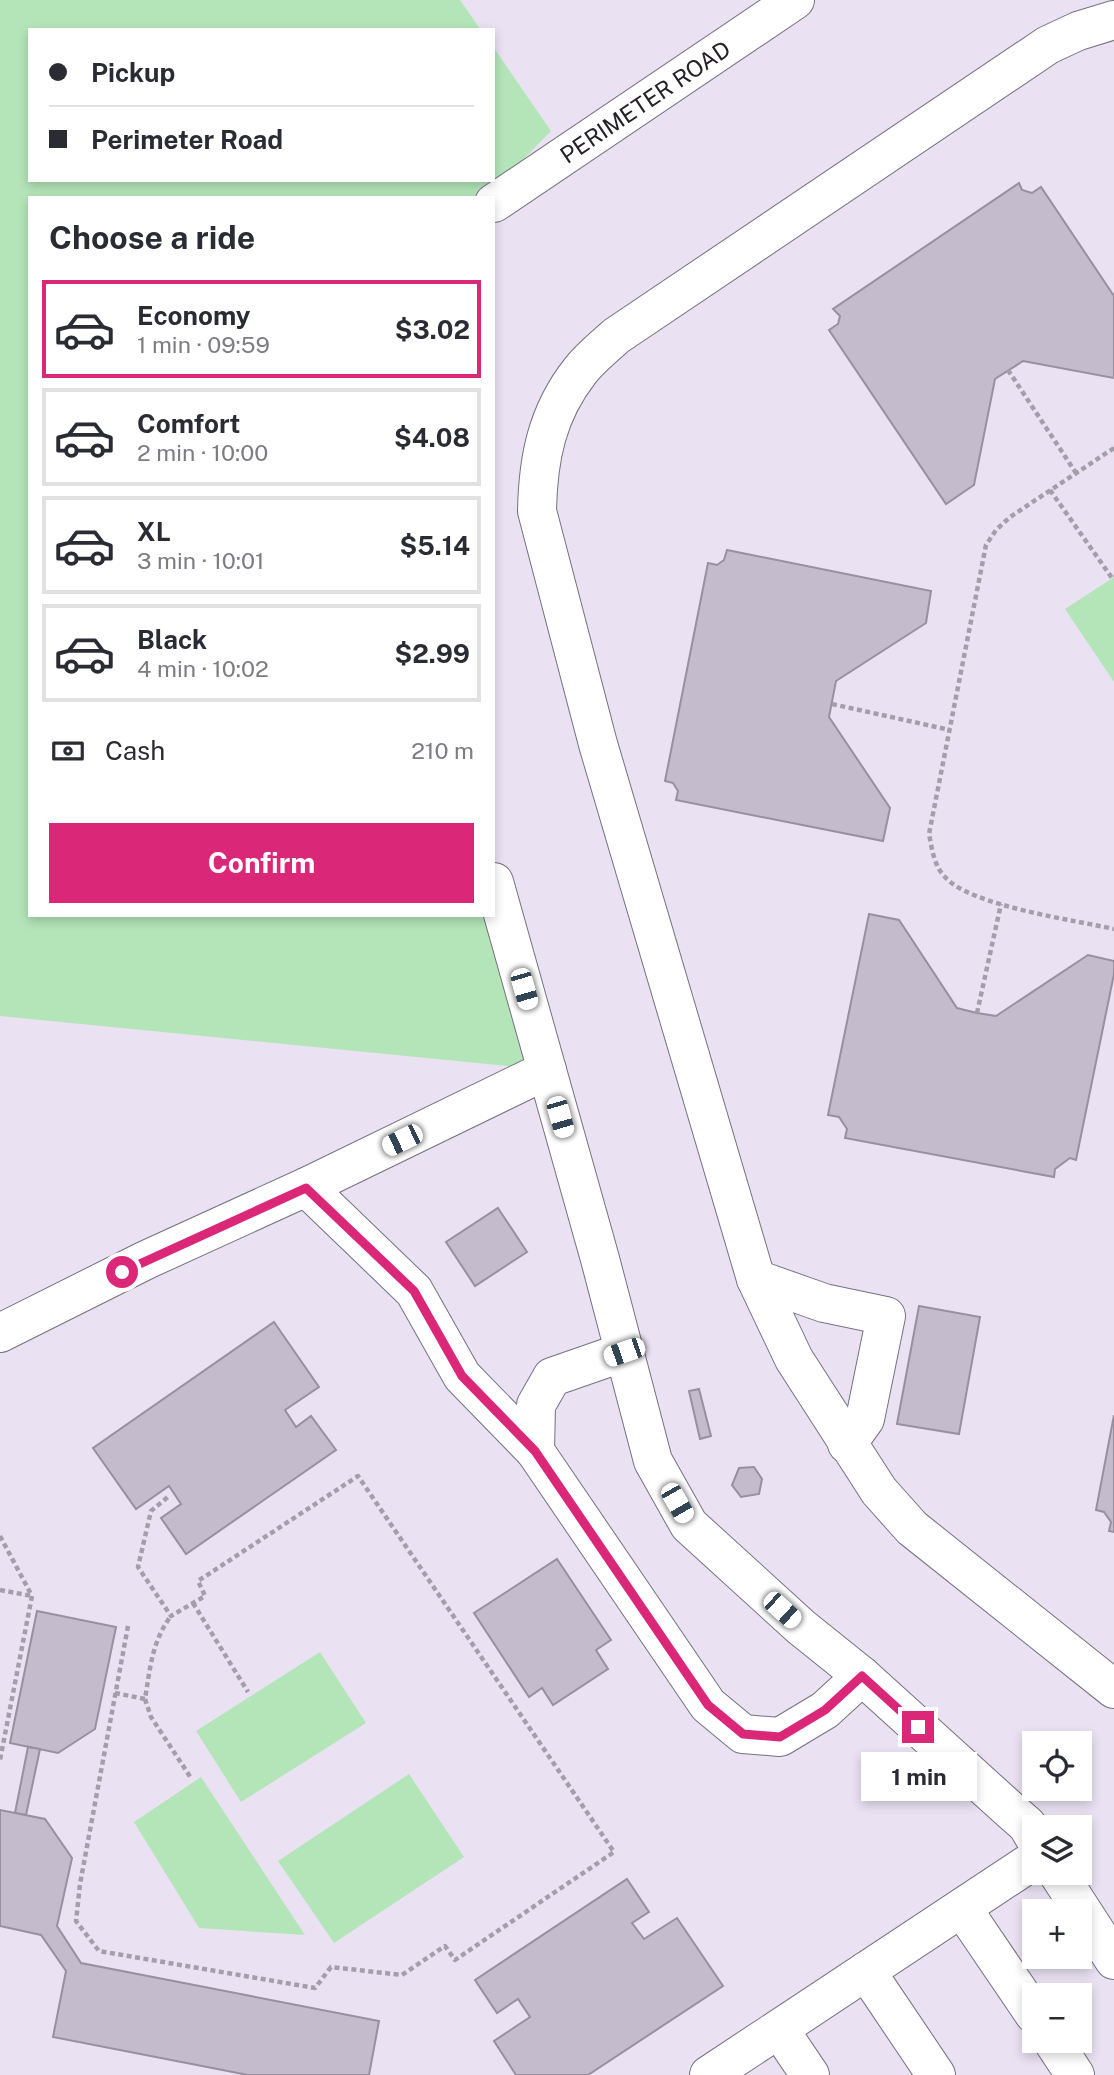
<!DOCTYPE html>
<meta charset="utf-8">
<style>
:root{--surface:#fff;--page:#f7f7f7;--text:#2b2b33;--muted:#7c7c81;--line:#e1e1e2;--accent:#db2777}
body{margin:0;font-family:"Public Sans",sans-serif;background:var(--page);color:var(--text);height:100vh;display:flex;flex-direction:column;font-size:26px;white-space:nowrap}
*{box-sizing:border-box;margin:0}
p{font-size:23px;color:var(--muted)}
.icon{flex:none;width:38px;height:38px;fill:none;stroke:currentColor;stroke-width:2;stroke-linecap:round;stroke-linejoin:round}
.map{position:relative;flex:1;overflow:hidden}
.sheet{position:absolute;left:28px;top:196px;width:467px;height:721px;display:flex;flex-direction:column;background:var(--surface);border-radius:0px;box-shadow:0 4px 10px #0003}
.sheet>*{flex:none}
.guide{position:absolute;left:28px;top:28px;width:467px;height:154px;border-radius:0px;box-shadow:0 4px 10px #0003;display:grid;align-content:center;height:154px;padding:0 21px;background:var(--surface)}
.tools{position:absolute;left:1022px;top:1731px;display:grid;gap:14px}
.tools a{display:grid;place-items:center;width:70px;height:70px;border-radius:0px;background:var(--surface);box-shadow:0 4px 10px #0003;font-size:35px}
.end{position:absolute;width:32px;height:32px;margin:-16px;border:9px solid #db2777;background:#fff;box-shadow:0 0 0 4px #fff}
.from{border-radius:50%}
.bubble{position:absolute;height:49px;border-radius:0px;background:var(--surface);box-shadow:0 4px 10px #0003;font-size:23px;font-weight:700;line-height:49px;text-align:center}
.car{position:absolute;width:21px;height:42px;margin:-21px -10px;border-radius:9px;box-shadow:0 0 5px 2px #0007;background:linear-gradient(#fff 24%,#345 0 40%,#fff 0 76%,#345 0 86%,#fff 0)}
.guide b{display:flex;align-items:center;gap:24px;height:66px;font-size:26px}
.guide b+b{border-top:2px solid var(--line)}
.guide i{width:18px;height:18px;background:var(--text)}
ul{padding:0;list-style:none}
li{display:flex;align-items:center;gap:21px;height:98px;margin:0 14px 10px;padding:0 7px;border:4px solid var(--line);border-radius:0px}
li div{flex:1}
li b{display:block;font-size:26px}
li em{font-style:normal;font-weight:700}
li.selected{border-color:var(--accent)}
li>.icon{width:63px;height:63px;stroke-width:1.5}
h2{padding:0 21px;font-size:32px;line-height:84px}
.pay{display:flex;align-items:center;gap:18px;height:77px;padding:0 21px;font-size:26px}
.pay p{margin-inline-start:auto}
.primary-button{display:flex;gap:14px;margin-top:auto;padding:14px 21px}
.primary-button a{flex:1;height:80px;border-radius:0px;background:var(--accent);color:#fff;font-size:28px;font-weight:700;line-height:80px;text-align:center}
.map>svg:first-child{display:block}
.green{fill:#b4e5b9}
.building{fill:#c4bccd;stroke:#9890a0;stroke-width:2}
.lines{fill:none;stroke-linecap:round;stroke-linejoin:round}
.minor-casing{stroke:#77707f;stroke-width:40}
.path{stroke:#a49eab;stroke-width:4.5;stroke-dasharray:5 3.5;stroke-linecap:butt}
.minor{stroke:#fff;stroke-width:38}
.route{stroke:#db2777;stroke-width:9}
.labels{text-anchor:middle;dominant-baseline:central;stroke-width:5;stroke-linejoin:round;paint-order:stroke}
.street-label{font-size:23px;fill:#242127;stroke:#f7f0fe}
</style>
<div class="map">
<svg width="1114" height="2075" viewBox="0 0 1114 2075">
<rect width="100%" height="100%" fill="#eae2f3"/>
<!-- green -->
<g class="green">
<path d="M0,0H460L481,30H30V180H494V48L551,131L485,198H30V915H494L547,1070L0,1016Z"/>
<path d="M1114,577V682L1065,609Z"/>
<path d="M320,1652L366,1723L241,1802L196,1731Z"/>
<path d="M409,1774L464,1857L334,1943L278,1861Z"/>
<path d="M201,1777L305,1935L199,1928L134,1822Z"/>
</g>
<!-- building -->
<g class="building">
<path d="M1019,183L1022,190L1032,193L1041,187L1114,296V378L1023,361L995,379L974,485L946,504L829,330L838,324L840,316L833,309Z"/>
<path d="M727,550L931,591L926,623L836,681L829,717L890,808L883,841L676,800L678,791L673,783L665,781L708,563L717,565L724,560Z"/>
<path d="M869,914L899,920L957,1008L977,1013L996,1016L1088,955L1114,961V974L1076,1160L1070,1158L1055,1169L1054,1177L845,1138L847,1129L839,1117L828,1115Z"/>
<path d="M498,1208L527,1252L475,1286L446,1242Z"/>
<path d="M919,1306L980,1317L959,1434L897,1424Z"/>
<path d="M274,1322L319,1387L285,1410L296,1427L311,1416L336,1450L186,1554L161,1518L181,1504L169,1486L136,1509L93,1448Z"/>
<path d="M699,1389L711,1436L700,1439L689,1391Z"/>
<path d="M1114,1415V1532L1109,1531L1111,1522L1104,1512L1096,1510Z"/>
<path d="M754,1467L762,1479L759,1494L741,1497L732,1485L739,1468Z"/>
<path d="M557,1559L611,1640L596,1650L608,1669L553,1705L542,1688L529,1697L474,1613Z"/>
<path d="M37,1611L116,1627L95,1729L58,1753L10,1743Z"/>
<path d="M28,1747L40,1749L26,1815L15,1813Z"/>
<path d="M0,1810L45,1819L72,1858L57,1926L81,1963L379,2021L369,2075H248L53,2037L66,1971L41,1935L0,1926Z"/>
<path d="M627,1879L649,1912L632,1923L644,1939L677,1918L723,1986L588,2075H516L494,2041L530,2017L518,1999L497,2013L475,1980Z"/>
</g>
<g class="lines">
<defs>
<g id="minor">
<path d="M1114,20L1078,31L1048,45L616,336C604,347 590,358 580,371C547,413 538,458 537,511L598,744L756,1279L794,1359L879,1491L912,1528L1114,1689"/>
<path id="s1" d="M494,203L795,0"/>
<path d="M494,882L600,1259L653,1461L689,1525L801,1627L862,1676L1011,1811L1027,1825L1034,1837"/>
<path d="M756,1279L824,1303L886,1316L865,1419L847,1444"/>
<path d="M0,1333L146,1260L306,1187"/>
<path d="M624,1352L552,1377L536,1405L535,1451L708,1705L743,1734L780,1737L825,1710L862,1676"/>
<path d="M535,1451L462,1376L414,1291L306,1187L547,1070"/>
<path d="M1057,1872L1114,1960"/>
<path d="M962,1908L1034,2014"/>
<path d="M866,1971L936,2075"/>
<path d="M779,2029L810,2075"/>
<path d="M1052,2040L1075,2075"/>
<path d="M709,2075L1034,1860"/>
</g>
</defs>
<!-- minor casing -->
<use href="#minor" class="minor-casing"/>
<!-- path -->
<g class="path">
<path d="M1008,370L1076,473"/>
<path d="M1114,448L1010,517L996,530L986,545L929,834C932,849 934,867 946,878C972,906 1074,920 1114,929"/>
<path d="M1050,490L1112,578"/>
<path d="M832,704L950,730"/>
<path d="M977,1013L1001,904"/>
<path d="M0,1536L32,1596L0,1760"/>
<path d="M0,1590L32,1596"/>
<path d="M193,1603L248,1692"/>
<path d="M128,1626L80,1884L76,1921L99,1951L315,1988L331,1967L402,1975L445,1946L455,1960L614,1852L358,1476L198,1581L205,1596L171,1616L138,1567L151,1511L169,1496"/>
<path d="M115,1693L145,1699C150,1669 152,1641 171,1616"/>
<path d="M145,1699L151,1717L191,1778"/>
</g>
<!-- minor -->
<use href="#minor" class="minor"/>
</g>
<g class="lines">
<!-- route -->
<path class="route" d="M122,1272L306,1188L414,1291L462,1376L535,1451L708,1705L743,1734L780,1737L825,1710L862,1676L918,1727"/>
</g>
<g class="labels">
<!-- street labels -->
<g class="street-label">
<text stroke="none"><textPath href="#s1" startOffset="182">PERIMETER ROAD</textPath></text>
</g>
</g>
</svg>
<div class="tools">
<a><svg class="icon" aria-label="locate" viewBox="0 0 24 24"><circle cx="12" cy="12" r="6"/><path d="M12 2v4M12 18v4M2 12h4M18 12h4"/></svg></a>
<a><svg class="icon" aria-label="layers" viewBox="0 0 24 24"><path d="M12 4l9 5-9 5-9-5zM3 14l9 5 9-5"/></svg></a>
<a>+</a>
<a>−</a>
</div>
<i class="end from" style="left:122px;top:1272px"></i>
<i class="end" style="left:918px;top:1727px"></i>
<div class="bubble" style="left:861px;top:1752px;width:116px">1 min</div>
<i class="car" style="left:524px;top:989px;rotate:164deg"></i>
<i class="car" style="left:560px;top:1117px;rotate:164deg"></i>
<i class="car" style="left:402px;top:1140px;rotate:244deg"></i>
<i class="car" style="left:624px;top:1352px;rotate:251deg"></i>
<i class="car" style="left:677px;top:1503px;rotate:150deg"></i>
<i class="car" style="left:782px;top:1610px;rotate:132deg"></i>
<div class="guide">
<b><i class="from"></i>Pickup</b>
<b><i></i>Perimeter Road</b>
</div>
<section class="sheet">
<h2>Choose a ride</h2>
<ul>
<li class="selected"><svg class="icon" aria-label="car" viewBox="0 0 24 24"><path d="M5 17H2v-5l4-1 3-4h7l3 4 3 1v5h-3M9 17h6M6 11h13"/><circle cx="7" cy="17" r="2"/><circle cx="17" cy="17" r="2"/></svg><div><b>Economy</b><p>1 min · 09:59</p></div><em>$3.02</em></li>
<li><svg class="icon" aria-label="car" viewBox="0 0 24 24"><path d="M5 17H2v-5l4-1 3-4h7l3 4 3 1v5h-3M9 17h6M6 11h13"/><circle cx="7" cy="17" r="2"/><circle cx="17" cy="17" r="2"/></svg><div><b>Comfort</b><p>2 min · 10:00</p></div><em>$4.08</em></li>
<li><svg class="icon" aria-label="car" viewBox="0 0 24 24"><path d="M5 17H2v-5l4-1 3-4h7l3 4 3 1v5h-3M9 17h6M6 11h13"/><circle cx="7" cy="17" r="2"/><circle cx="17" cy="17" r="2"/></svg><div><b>XL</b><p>3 min · 10:01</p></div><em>$5.14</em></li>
<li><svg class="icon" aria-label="car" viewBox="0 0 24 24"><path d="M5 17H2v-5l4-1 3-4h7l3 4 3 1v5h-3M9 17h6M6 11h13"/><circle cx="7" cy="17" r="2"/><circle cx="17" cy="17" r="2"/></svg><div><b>Black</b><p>4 min · 10:02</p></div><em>$2.99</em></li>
</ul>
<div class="pay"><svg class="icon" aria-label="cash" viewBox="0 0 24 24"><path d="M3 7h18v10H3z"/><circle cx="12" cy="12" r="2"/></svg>Cash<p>210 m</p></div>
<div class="primary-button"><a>Confirm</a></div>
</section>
</div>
